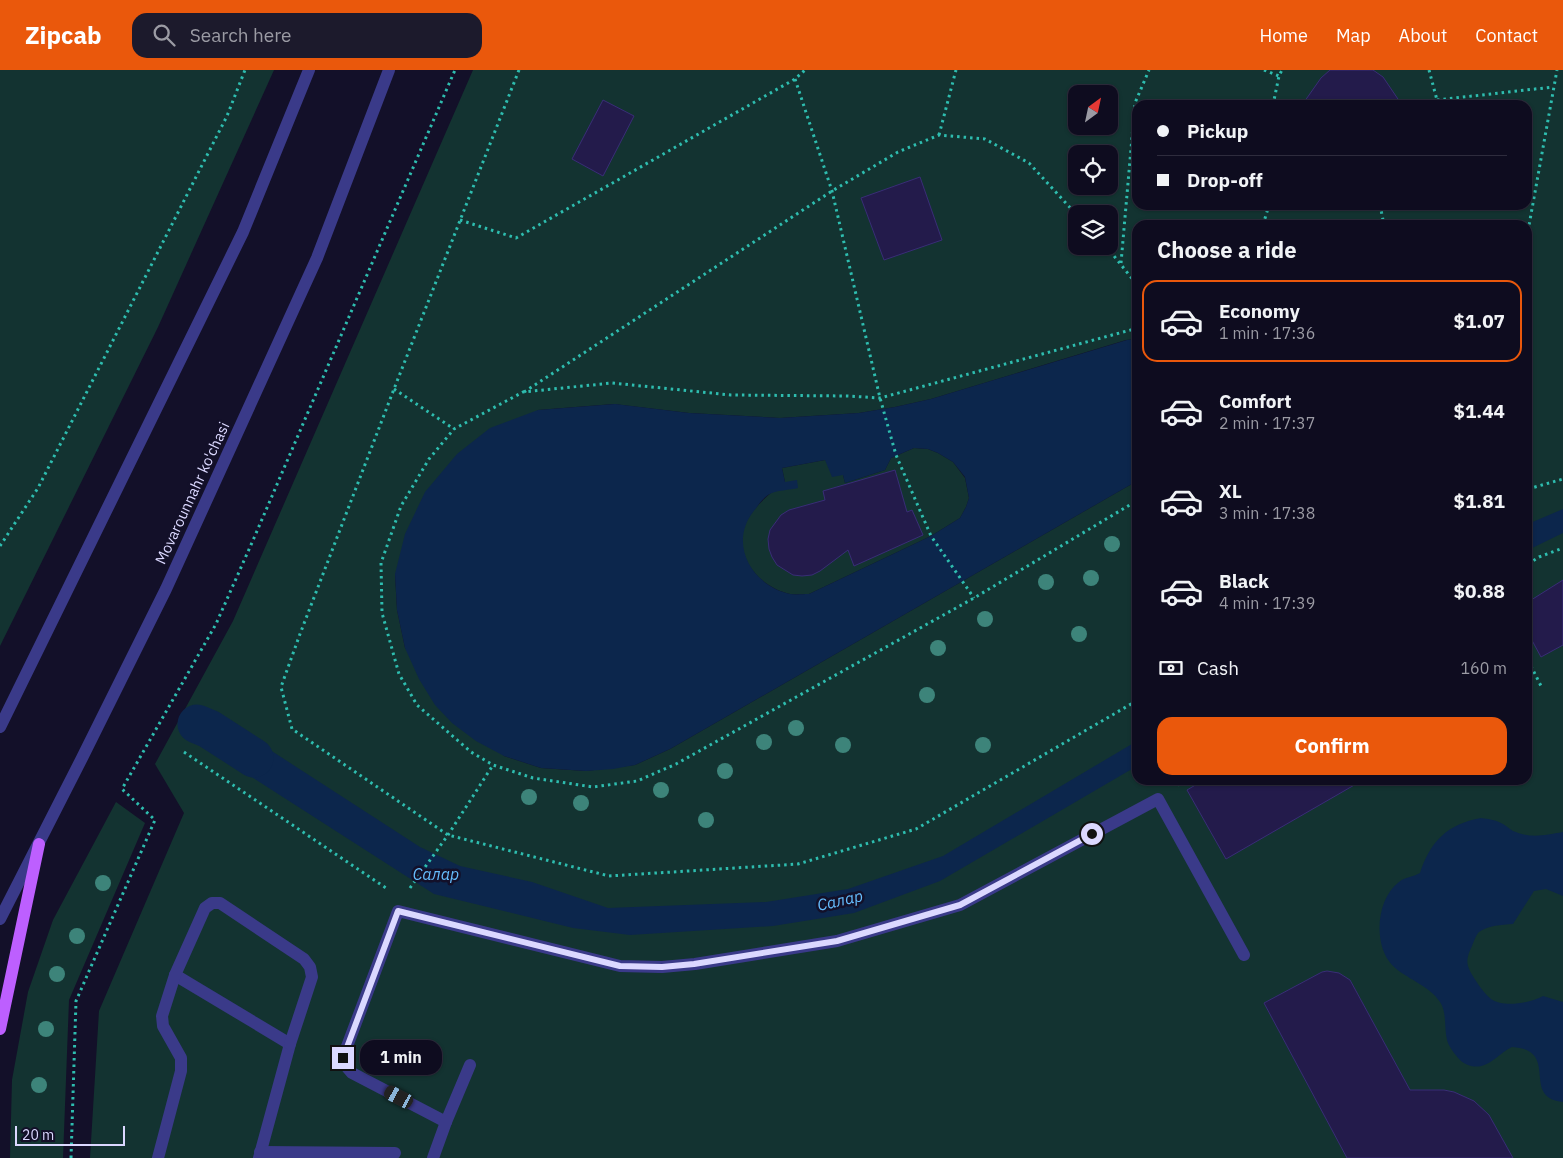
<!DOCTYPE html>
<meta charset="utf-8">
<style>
:root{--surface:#0e0c1f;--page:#1c1a2c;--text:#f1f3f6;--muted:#9b9ba4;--line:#2e2c3d;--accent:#ea580c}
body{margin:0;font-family:"IBM Plex Sans",sans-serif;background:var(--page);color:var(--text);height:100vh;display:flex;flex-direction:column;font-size:19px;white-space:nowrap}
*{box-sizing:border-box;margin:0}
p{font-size:16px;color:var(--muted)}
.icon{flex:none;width:28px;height:28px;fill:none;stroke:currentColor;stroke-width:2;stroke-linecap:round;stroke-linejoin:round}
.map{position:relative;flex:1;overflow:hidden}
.details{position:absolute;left:1132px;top:150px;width:400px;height:565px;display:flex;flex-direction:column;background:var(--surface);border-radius:15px;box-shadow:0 1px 4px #0004,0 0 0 1px var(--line)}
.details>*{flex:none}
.top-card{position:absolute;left:1132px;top:30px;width:400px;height:110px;border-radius:15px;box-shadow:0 1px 4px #0004,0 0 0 1px var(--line);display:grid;align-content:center;height:110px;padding:0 25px;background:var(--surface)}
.needle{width:32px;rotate:33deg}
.buttons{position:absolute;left:1068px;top:15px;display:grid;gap:10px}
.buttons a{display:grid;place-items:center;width:50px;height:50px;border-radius:10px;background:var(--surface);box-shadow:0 1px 4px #0004,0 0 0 1px var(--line);font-size:25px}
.scale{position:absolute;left:15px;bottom:12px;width:110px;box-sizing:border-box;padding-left:5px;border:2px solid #dbd8ff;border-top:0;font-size:14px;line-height:18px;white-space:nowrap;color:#dbd8ff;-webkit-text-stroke:4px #131029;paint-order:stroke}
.end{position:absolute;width:22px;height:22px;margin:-11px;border:6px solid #dbd8ff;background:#111;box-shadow:0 0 0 2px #111}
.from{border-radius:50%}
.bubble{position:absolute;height:35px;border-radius:15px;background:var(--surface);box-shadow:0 1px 4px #0004,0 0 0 1px var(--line);font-size:16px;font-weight:700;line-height:35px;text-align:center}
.car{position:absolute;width:15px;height:30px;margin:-15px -8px;border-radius:6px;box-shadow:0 0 4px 1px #0007;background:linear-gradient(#222 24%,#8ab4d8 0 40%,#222 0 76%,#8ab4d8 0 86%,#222 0)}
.top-card b{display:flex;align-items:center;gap:18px;height:48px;font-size:19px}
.top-card b+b{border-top:1px solid var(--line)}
.top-card i{width:12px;height:12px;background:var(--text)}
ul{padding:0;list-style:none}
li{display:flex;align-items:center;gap:15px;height:82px;margin:0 10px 8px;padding:0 15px;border:2px solid transparent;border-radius:15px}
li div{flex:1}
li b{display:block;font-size:19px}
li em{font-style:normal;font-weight:700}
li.current{border-color:var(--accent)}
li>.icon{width:45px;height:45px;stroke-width:1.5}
h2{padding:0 25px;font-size:22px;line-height:60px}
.pay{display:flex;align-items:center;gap:12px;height:55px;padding:0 25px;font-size:19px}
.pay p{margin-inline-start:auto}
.primary-button{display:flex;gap:10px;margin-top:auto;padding:10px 25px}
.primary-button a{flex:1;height:58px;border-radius:15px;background:var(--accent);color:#fff;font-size:20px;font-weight:700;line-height:58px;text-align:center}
header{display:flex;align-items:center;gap:30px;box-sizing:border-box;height:70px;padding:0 25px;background:var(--accent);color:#fff}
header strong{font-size:24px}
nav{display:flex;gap:28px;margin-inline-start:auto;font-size:18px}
.search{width:350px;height:45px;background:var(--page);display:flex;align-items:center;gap:12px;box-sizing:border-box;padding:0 18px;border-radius:15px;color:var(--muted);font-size:19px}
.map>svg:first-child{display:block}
.green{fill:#133331;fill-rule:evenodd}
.water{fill:#0c264c;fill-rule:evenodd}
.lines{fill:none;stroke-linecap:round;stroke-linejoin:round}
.canal{stroke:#0c264c;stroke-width:39}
.building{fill:#231b4b;stroke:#392d77}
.path{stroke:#2ebdaf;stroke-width:3;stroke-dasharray:2.5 4;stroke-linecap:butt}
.minor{stroke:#3a3a89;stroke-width:12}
.major{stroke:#bd5fff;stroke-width:12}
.tree{fill:#3d847a}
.route{stroke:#dbd8ff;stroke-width:6}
.labels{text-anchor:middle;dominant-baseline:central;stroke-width:5;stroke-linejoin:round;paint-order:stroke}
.street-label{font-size:15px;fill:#dbd8ff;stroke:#131029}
.water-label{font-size:16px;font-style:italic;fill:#66beff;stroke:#131029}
</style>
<header>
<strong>Zipcab</strong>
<div class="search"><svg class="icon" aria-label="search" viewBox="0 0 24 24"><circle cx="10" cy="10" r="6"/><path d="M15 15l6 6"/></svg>Search here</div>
<nav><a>Home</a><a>Map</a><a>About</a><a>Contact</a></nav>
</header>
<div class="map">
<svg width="1563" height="1088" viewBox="0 0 1563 1088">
<rect width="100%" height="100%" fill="#131029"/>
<!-- green -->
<g class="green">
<path d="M0,0H274L158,257L0,576Z"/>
<path d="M473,0H1563V1088H90L99,941L184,743L155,694L233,551ZM1076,24H1109V56H1076ZM1138,35H1528V135H1138ZM1076,84H1109V116H1076ZM1076,144H1109V176H1076ZM1138,155H1528V710H1138L1137,411L670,679L635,695L586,701L541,698L504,686L405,578L397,540L395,504L538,340L614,334L689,343L780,348L859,343L895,337L931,329L1126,270L1137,269Z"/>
<path d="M914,378L928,379L938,383L953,392L965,408L969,428L966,437L960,448L931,466L809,524C803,524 796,525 790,524C762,518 737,491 743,462C748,440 769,424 785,412L782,398L825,390L843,405L845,413L885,400L891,388Z"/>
<path d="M116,732L145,753L69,930L63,1088H10L12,1010L28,922L53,850Z"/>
</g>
<!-- water -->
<g class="water">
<path d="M1137,269V411L670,679L635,695L613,699L586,701L541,698L504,686L476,671L452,653L435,635L419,609L405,578L397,540L395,504L405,464L425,422L457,384L490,358L538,340L615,334L689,343L780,348L859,343L895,337L931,329L1127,270ZM914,378L928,379L938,383L953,392L965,407L969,428L966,437L960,448L931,466L809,524C803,524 796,525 790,524C753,516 728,475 753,442C758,436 762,429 768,425C776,420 790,420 798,418L797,410L785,412L782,398L825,390L832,407L843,405L845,413L885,400L891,388Z"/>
<path d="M1563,439V463L1528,480V454Z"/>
<path d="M216,645L420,777L460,796L532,812L608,838L766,832L848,819L943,786L1137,671V696L940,811L854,843L773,856L630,865L573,858L434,824L205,677L209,659Z"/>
<path d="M1481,748C1489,749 1496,750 1503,754C1507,756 1509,759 1513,761C1532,769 1544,765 1563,762V826L1546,819L1534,821L1513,854C1501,855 1489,855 1479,862C1476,865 1474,871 1472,876C1464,892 1467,897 1476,911C1480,917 1485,924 1491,929C1504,938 1530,933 1543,926L1563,932V1032C1520,1028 1561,980 1512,977C1497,984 1487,1002 1468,995C1462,993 1458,988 1454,983C1451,979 1448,974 1447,970C1444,958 1447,942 1440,932C1429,915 1406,909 1392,895C1373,875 1376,829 1399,812C1405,807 1413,807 1420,803C1430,772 1447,754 1481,748Z"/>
</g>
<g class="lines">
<!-- canal -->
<path class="canal" d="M197,654L209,659L254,688"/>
</g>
<!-- building -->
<g class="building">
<path d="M1330,0H1373L1383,7L1402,35H1302L1321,8Z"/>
<path d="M603,30L634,46L603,106L572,89Z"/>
<path d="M920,107L942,170L884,190L861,128Z"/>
<path d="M895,400L907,442L912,440L923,465L854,496L848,480L820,501L812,505L802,506L793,505L777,495L772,487L769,479L768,469L770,460L781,445L789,440L825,430L823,421Z"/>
<path d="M1563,510V575L1541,587L1528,563V532Z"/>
<path d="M1204,710H1363L1226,789L1187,720Z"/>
<path d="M1327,901L1339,903L1350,910L1410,1020H1444L1454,1022L1474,1031L1489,1045L1513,1088H1347L1264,933L1322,902Z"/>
</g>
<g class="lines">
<!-- path -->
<g class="path">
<path d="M519,0L394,319L300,564L281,617L292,659L448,765L609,806L798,794L916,759L1138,630"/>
<path d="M1264,0L1279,6"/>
<path d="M1429,0L1437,30V35"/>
<path d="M795,9L832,121L880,328L896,385L931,466L974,528"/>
<path d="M1437,30L1553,17"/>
<path d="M1273,35L1279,6L1282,0"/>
<path d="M939,65L956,0"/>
<path d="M1380,135L1384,155"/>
<path d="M460,150L516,168L795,9L805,0"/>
<path d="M1263,155L1269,135"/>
<path d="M1528,161L1557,0"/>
<path d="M1106,176L1138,216"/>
<path d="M1121,193L1135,33L1149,0"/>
<path d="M1138,258L880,328L848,326L731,325L612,313L523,322L454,359L429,389L401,436L381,493L382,543L399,604L417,635L471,682L493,695L533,708L593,717L637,711L676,694L974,528L1138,430"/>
<path d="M394,319L454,359"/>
<path d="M524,322L832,121L898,82L939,65L985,69L1029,93L1076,144"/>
<path d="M1528,419L1563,409"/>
<path d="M0,476L38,418L227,46L245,0"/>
<path d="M1528,494L1539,487L1563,478"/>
<path d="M1528,590L1542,618"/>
<path d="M184,682L386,818"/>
<path d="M1178,715L1186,710"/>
<path d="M410,818L448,765L493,695"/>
<path d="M71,1088L76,931L155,750L122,719L216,554L254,468L455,0"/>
</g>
<!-- minor -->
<g class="minor">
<path d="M0,657L243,162L309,0"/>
<path d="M0,849L82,688L166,519L317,188L389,0"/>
<path d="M175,905L290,974L259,1088"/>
<path d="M446,1052L352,1003L346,996L343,987L398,841L620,896L662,897L695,894L837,871L960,835L1158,729L1244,885"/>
<path d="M260,1082L395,1083"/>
<path d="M158,1088L181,1001V988L163,956L162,946L175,905L205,838L212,833H220L304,889L310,897L312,907L290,974"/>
<path d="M433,1088L446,1052L470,995"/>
</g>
<!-- major -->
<path class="major" d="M0,959L39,774"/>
</g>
<!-- trees -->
<g class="tree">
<circle cx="1112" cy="474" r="8"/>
<circle cx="1091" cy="508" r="8"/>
<circle cx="1046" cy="512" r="8"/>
<circle cx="985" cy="549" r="8"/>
<circle cx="1079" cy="564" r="8"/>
<circle cx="938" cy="578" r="8"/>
<circle cx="927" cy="625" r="8"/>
<circle cx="796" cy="658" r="8"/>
<circle cx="764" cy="672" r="8"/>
<circle cx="843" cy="675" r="8"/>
<circle cx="983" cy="675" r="8"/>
<circle cx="725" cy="701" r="8"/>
<circle cx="661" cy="720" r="8"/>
<circle cx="529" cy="727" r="8"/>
<circle cx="581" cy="733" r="8"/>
<circle cx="706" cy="750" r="8"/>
<circle cx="103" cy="813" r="8"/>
<circle cx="77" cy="866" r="8"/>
<circle cx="57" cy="904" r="8"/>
<circle cx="46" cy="959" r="8"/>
<circle cx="39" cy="1015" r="8"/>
</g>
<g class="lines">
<!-- route -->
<path class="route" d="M343,988L398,841L620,896L662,897L694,894L837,871L960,835L1092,764"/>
</g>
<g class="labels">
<!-- street labels -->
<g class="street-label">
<text transform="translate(192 423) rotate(-65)">Movarounnahr ko'chasi</text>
</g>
<!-- water labels -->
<g class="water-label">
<text x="436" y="804">Салар</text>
<text transform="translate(840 830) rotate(-13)">Салар</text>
</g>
</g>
</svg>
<div class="buttons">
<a><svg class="needle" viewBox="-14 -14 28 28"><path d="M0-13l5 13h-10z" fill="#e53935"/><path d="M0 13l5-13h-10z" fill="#9b9ba4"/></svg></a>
<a><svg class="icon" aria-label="locate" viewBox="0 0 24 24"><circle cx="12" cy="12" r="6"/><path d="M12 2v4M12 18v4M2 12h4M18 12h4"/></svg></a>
<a><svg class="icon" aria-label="layers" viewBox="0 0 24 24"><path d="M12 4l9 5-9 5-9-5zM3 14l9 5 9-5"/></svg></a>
</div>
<div class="scale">20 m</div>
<i class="end from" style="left:1092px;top:764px"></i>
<i class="end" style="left:343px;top:988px"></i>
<div class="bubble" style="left:360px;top:970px;width:82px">1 min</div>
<i class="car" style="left:399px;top:1027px;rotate:298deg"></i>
<div class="top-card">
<b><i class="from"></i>Pickup</b>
<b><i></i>Drop-off</b>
</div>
<section class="details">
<h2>Choose a ride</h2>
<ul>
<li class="current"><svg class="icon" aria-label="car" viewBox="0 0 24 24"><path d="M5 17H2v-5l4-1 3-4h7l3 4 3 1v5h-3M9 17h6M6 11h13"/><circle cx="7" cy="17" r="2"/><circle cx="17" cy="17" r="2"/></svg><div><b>Economy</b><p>1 min · 17:36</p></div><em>$1.07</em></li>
<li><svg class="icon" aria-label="car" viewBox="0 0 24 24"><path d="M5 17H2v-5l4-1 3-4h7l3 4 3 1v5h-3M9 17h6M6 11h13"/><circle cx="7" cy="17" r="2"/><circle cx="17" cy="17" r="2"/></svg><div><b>Comfort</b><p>2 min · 17:37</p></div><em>$1.44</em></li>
<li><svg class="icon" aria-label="car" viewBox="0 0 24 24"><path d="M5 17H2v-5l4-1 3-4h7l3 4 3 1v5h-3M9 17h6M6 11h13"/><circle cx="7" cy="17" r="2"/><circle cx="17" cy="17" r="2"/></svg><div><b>XL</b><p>3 min · 17:38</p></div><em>$1.81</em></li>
<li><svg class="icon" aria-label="car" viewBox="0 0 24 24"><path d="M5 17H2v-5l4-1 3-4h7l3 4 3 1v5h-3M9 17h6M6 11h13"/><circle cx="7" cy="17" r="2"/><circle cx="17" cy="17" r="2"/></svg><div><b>Black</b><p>4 min · 17:39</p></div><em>$0.88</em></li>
</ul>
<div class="pay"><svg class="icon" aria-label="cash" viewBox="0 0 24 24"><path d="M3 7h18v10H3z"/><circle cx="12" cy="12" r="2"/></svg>Cash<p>160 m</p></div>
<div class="primary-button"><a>Confirm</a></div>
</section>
</div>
